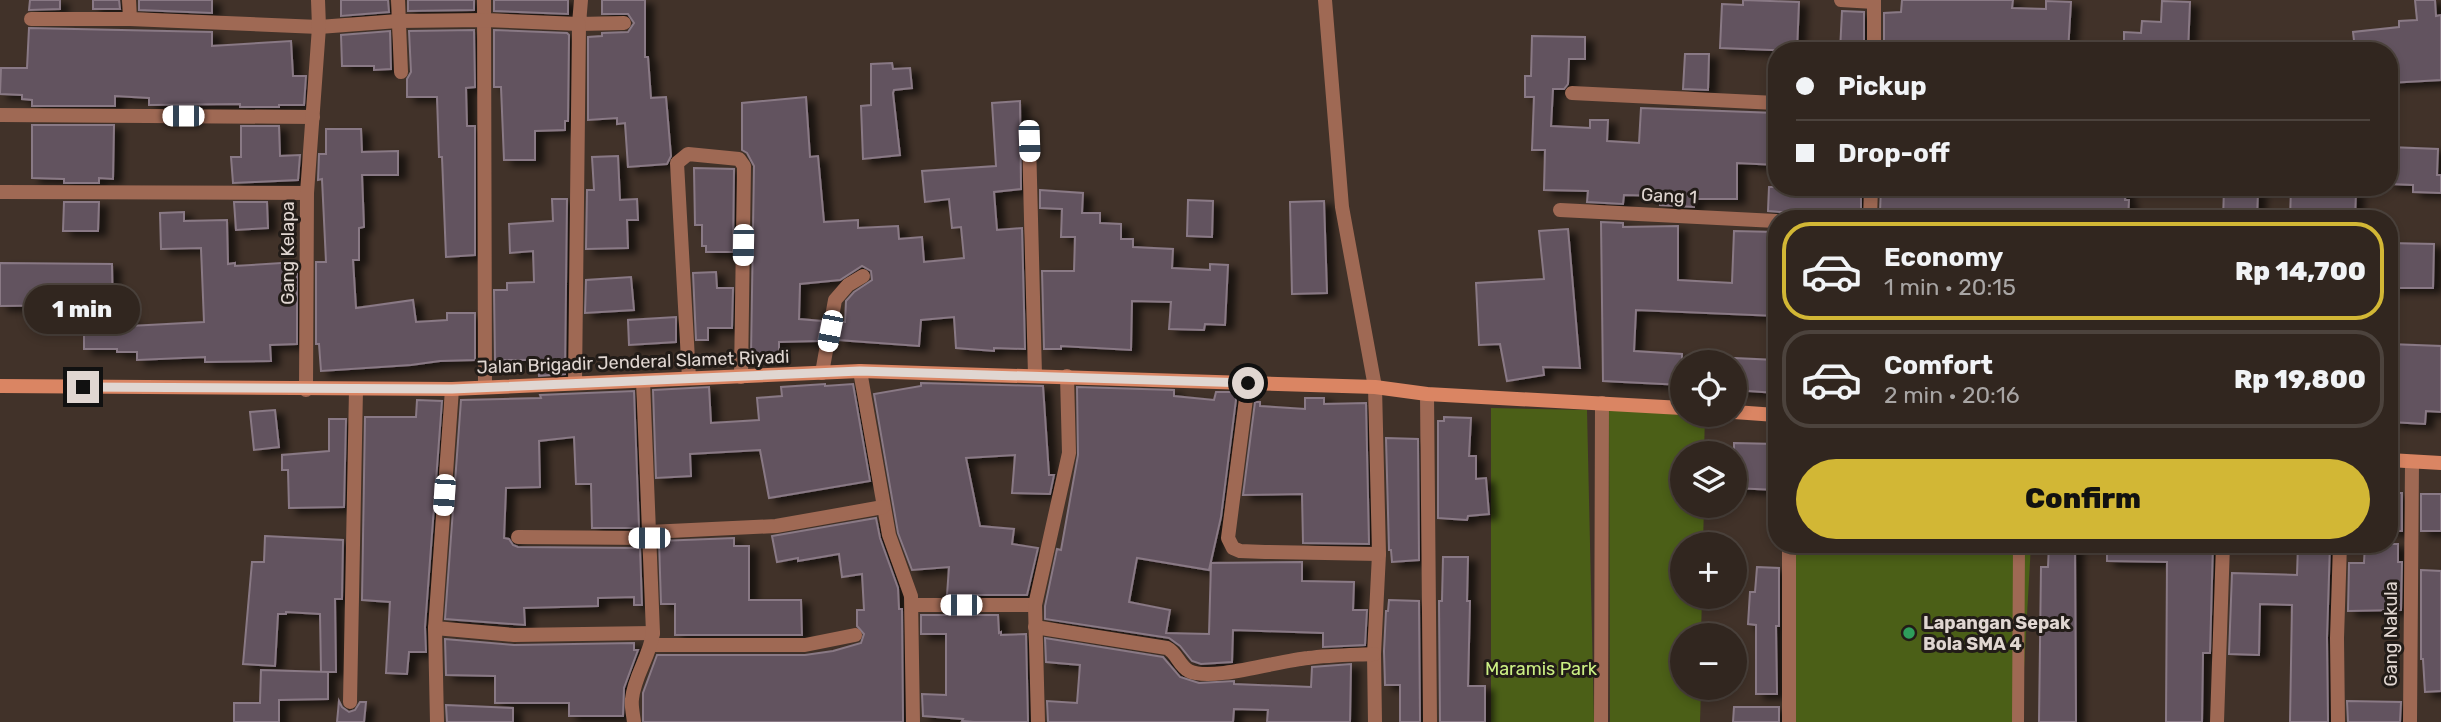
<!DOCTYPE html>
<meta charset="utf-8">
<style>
:root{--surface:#31261f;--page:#3d322c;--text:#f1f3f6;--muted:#a8a5a4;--line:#4c433d;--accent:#d2b735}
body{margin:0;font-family:Rubik,sans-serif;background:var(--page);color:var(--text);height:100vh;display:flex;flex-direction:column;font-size:26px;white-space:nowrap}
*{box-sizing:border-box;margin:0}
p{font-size:23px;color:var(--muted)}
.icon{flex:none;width:38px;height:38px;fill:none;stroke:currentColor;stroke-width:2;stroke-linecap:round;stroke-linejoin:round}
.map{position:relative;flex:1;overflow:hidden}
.details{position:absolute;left:1768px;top:210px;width:630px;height:343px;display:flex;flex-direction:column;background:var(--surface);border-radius:28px;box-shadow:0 4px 10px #0003,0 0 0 2px var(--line)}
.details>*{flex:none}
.banner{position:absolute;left:1768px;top:42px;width:630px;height:154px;border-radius:28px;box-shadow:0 4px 10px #0003,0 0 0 2px var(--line);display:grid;align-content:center;height:154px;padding:0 28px;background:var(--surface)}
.fabs{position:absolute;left:1670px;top:350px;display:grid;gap:14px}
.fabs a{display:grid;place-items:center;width:77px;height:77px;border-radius:50%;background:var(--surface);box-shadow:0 4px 10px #0003,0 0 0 2px var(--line);font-size:35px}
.end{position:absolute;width:32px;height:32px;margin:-16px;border:9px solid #e0d6d1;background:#111;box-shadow:0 0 0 4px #111}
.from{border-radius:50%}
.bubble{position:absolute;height:49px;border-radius:24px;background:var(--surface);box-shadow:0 4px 10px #0003,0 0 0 2px var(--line);font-size:23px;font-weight:800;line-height:49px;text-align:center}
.car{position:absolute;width:21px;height:42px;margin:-21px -10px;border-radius:9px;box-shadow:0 0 5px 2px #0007;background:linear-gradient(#fff 24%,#345 0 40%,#fff 0 76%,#345 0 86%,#fff 0)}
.banner b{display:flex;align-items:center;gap:24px;height:66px;font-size:26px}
.banner b+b{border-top:2px solid var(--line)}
.banner i{width:18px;height:18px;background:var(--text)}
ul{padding:12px 0 0;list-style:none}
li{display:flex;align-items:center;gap:21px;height:98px;margin:0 14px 10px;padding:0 14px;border:4px solid var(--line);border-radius:28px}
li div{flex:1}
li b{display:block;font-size:26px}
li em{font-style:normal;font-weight:800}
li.on{border-color:var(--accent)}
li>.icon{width:63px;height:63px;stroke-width:1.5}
.action{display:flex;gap:14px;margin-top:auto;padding:14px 28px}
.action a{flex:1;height:80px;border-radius:42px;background:var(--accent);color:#111;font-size:28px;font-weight:800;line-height:80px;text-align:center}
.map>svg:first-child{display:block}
.green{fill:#4b5f17}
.building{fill:#62535e;stroke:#897985;stroke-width:2;filter:url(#shadow)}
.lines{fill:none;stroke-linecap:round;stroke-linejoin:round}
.lane{stroke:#9f6954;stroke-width:12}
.street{stroke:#9f6954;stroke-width:14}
.secondary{stroke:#da8563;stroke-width:14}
.route{stroke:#e0d6d1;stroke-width:9}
.leisure-dot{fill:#2e9e5b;stroke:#221c18;stroke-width:2.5}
.labels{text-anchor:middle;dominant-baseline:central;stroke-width:6;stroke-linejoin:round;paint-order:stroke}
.street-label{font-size:18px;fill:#e0d6d1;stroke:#221c18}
.poi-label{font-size:18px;font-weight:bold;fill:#e0d6d1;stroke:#221c18;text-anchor:start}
.park-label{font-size:18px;fill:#ccf084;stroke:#221c18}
</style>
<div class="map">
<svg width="2441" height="722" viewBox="0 0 2441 722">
<defs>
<filter id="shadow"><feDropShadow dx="8" dy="4.5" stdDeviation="3.5" flood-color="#0009"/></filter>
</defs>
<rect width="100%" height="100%" fill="#413229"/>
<!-- green -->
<g class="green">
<path d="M1609,407L1682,415H1705L1704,453H1682V506H1704L1703,544H1682V597H1702L1701,635H1682V688H1701L1700,722H1610Z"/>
<path d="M1491,408L1587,410L1594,722H1491Z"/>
<path d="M1791,544H2031L2021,722H1793Z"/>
</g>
<!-- building -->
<g class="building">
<path d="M30,0H60V9L29,10Z"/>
<path d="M93,0H119L120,9H93Z"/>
<path d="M139,0H212V13L139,10Z"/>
<path d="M341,0H388L389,12L341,16Z"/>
<path d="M408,0H474V10L408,11Z"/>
<path d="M494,0H568V14L494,11Z"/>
<path d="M602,0H645V57H648L651,98L666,97L671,156L667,164L628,167L625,123L617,124V118L588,120V37L602,36V33L628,32L634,23L628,14H602Z"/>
<path d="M1743,0L1799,2L1797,51L1720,48L1722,4L1743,5Z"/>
<path d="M1902,0H2013L2012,8L2046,9V1L2071,2L2068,51H1884V13L1901,12Z"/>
<path d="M2415,0H2435L2436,16L2441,15V80L2389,83V51H2379L2378,47L2355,49L2353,32L2399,27V21L2417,20Z"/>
<path d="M2162,1L2190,2L2188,51L2124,50V32L2141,33L2142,21L2161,22Z"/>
<path d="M1842,11L1864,12V51H1840Z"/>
<path d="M29,28L212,32V46L291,41L293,76H306L304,105H279V107H240V104L149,105V98L115,96V106H32V100L22,99V95L0,94L1,68H27Z"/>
<path d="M474,30L475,87L466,88L467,126H475V255L446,257L442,157H439L437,97H407V79L411,72L409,31Z"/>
<path d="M494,30L567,33L569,35L568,121H565V130L535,131V160H504L501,87H494Z"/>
<path d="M390,31L391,69L374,70V66H342L341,35Z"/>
<path d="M1532,36L1585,37V59H1569L1568,84L1564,89H1553L1551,126L1590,128V120H1608L1607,141L1639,143L1641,108L1776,113V165L1737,163V199H1694V207L1660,205V196L1624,195L1623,204L1587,202L1588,191L1544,190L1545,150H1532L1534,97H1525V76H1531Z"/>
<path d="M1685,54H1709L1708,90L1683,89Z"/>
<path d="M892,63L893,69L910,68L912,88L894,90L893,93L900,155L863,159L861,106L871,105V64Z"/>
<path d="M806,97L810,157L818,156L824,222L858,220V228L898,226L899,239L922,237L924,262L964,258L961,227L952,228L949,199L925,202L922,171L996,166L992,103L1020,101L1021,189L994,192L997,230L1022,228L1025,349L994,348V351L956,348L954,317L921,320L919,346L838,340L841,322H845L846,301L854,292L872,280L871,271L862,266L840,280L800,284L799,319L822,321L818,341L779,342V357L751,356L754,166L747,153L742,150V103Z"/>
<path d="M32,125H114L113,179L99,178V183H64V179L32,178Z"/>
<path d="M241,126H279L280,156L300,155L298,180L233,183L231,157H241Z"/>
<path d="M326,129H361L362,152L398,151V175H362L364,227L359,228V260H353L356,308L413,300L416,322L447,320V313H475V360L440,361L411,365L321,371L319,344H316V262H326L322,179L318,180L319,154H326Z"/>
<path d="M2389,147L2438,149L2437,175H2441V193L2413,192V185L2389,184Z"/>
<path d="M618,156L620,200L637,199L638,220H627L628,248L586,249L587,190H594L592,157Z"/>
<path d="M694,168L734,169L733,252H706V246H702V225H695Z"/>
<path d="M1769,187H1861V211L1832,210V216L1768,211Z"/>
<path d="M1881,187L1953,190V187H2126L2125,200H2129L2128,219H1885L1886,212H1880Z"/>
<path d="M2291,187L2356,192L2355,219H2290Z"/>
<path d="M2224,189L2258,191L2257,219H2223Z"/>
<path d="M1040,190L1083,193L1082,213H1100V223L1121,224V239H1133V247L1173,249L1172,268L1210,270V264L1228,265L1225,325L1205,324L1204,330L1169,329L1171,302L1132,301L1131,350L1061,346V349H1044L1042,271H1074L1075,237H1061L1062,209L1040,208Z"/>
<path d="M552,199H567L565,374L539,376L538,360H495L494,290H507V283L534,282L533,251L510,253L509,224L553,221Z"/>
<path d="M1188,200L1213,201L1212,237L1187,236Z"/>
<path d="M1324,201L1327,293L1292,294L1290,202Z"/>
<path d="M64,202H99L98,231H63Z"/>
<path d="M234,202H267L268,228L236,230Z"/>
<path d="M184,212V221L227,220L228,264L235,263V266L297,262V344L270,345L271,361L205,362V357L137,360V352H117V349H84V305L0,306V263L112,264L113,318H130V326L204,322L201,248L161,249L160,213Z"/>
<path d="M1601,222L1623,223V227L1678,226V280L1732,283L1734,231L1776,232V316L1636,310L1634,351L1682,354V385L1603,381Z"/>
<path d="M1568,229L1580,368L1543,367L1544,375L1507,381L1500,344L1479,345L1476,283L1544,279L1539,231Z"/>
<path d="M2389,243L2434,244L2433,288H2389Z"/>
<path d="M716,272L717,288H733L732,328H708V340H696L693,273Z"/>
<path d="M631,277L634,310L585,313L586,280Z"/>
<path d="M676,317V342L629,345L628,320Z"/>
<path d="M2389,344L2441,346V412L2426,411L2425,424L2391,422L2392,410H2389Z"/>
<path d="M1734,358L1776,360V393L1734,390Z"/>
<path d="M921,383L1043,386L1049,475H1054L1050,494L1012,493L1015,455L966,458L980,526L1014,529L1012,544L1038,548L1027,595H947L949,567L912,570L898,533L874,394L921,386Z"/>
<path d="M825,384V386L853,384L870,481L769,498L760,450L690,454L691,476L656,478L653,390L709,387L711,423L759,420L757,398L782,396L781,387Z"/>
<path d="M1077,387L1174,390V396L1214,400L1216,392H1237L1221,517L1209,570L1137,558L1129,602L1170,610L1166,633L1209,634L1211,563L1302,562V581L1354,582L1353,610H1367L1365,645L1323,647V633L1233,630L1232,662L1201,664L1192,661L1180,646L1169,638L1045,619V606L1057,549L1061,550L1078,455Z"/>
<path d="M634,391L639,528H592L591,484H576L574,437L539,441L540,487L506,488L504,538L509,539L513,545L518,547L640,548L642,605H634V597L598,598V606L524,608L525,625L445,619L461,400L541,398L540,395Z"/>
<path d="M1305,398H1324V404L1366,403L1369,544L1303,543L1302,494L1243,495L1255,402H1260V406L1305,409Z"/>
<path d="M417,400L442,401L425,627L426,652H409L407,674L386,673L390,602L362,600L365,417H416Z"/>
<path d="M275,410L279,447L254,450L250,412Z"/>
<path d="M1444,417L1471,418L1469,456H1476V479L1486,478L1489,514L1468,516L1467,520L1438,518V421H1444Z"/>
<path d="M329,419H346L344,507L289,508L288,470H282V455L329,451Z"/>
<path d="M1386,438L1418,439L1419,560L1392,562L1391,550H1389Z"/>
<path d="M1734,443L1776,444V490L1734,488Z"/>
<rect x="2389" y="493" width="13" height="38"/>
<rect x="2421" y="494" width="20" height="37"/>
<path d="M876,518L880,538L898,588L899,609H902L903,722H643V693L657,655H805L833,651L861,643L864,634L857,626V610H864L862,574L842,577L839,554L798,561V558L777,562L772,536Z"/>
<path d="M265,536L343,540L342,599H335L336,672H321L320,614L286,612V614H278L275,666L243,664L252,562H264Z"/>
<path d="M734,538V546H749V600H801L802,635H675V604H661L659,541Z"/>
<path d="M2049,544H2075L2076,722H2039L2041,567H2048Z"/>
<path d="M2107,544H2213L2210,653H2203L2202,722H2166L2167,562L2107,561Z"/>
<path d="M2298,544H2330L2327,638L2328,722H2290L2292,605L2260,604L2259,655L2229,654L2232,573L2297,575Z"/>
<path d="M2365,544H2398V562H2402L2401,610L2348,611L2349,563H2364Z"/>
<path d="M1443,557H1468L1467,601H1470L1468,686H1485V722H1440L1439,601H1442Z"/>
<path d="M1757,567L1779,568V626H1776L1777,694H1756V625L1748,624L1750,592H1755Z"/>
<path d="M2421,570L2441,571V691L2425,692L2423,659H2421Z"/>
<path d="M1389,600L1419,601L1420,722H1400V685H1385L1384,651L1386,611H1388Z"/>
<path d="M921,615H998L999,633L1001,632V635L1026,634L1028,722H974L962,721L963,719L923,716L922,694L946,695V634H921Z"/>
<path d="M1045,638L1163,657L1180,677L1199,683L1234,681V684L1311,687L1312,667L1351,664L1350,722H1267L1268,710L1234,709L1233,722H1048L1047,701L1077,703L1080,665L1046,662Z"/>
<path d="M445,639L514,645L634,643V650H638L624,688L623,716H569V703H495V676L446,675Z"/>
<path d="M261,670L328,672V699L279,700V722H234V703H260Z"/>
<path d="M339,701L342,707L349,712L355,710L360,702H366L364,722H337Z"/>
<path d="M2347,701L2401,702L2400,722H2348Z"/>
<path d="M446,705L513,708V722H447Z"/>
<path d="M1734,707H1779V722H1733Z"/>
</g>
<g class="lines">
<!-- lane -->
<path class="lane" d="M2018,722L2019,544"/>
<!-- street -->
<g class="street">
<path d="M129,0L130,19"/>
<path d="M398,0L401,72"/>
<path d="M484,0L485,386"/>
<path d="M581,0L579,24L624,23"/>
<path d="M1325,0L1342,207L1375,387L1379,554L1374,654L1375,722"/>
<path d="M1841,0L1874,2"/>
<path d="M31,19H130L319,27L398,21L484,20L579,24L575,383"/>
<path d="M1874,51V0"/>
<path d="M1572,93L1776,103"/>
<path d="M0,115L313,117"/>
<path d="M1029,141L1035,375"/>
<path d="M0,192L307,193"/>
<path d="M1560,210L1776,221"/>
<path d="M1870,219L1871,187"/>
<path d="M860,371L889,535L911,596L913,722"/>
<path d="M822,373L835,300L848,285L863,276"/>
<path d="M689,378L677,163L688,154L739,159L744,166L741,377"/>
<path d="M1248,383L1228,538L1233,548L1240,551L1265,552L1379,554"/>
<path d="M306,390L307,193L319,27L318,0"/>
<path d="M1427,394L1430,722"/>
<path d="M649,532L776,526L883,507"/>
<path d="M518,537L649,538"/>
<path d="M1789,544V722"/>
<path d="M912,605H1035"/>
<path d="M1035,627L1167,648C1177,653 1179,666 1189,671C1211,682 1281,660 1308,658C1330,655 1352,655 1374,654"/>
<path d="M435,628L514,635L653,633"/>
<path d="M652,645H805L855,635"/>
<path d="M350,702L356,389"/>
<path d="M437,722L435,628L452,389"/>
<path d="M634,722C633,714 631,706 632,699C634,676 650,656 653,633L643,381"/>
<path d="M1038,722L1035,605L1069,453L1067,376"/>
<path d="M1601,722L1602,403"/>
<path d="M2217,722L2223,544"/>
<path d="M2338,722L2337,638L2340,544"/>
<path d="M2410,722L2412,462"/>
</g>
<!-- secondary -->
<g class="secondary">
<path d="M0,386L452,389L860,371L1375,387L1427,394L1682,408"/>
<path d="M1734,412L1776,415"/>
<path d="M2389,460L2441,463"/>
</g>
</g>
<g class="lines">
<!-- route -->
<path class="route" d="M83,387L452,389L860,371L1248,383"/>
</g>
<!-- markers -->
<circle class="leisure-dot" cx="1909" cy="633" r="7"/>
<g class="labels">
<!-- street labels -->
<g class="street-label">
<text transform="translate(1669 196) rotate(3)">Gang 1</text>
<text transform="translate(288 253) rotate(-90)">Gang Kelapa</text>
<text transform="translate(633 362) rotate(-2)">Jalan Brigadir Jenderal Slamet Riyadi</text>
<text transform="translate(2391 634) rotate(-90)">Gang Nakula</text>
</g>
<!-- poi labels -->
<g class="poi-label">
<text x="1923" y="623">Lapangan Sepak<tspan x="1923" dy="21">Bola SMA 4</tspan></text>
</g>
<!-- park labels -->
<g class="park-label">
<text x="1541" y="669">Maramis Park</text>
</g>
</g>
</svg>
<div class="fabs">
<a><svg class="icon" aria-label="locate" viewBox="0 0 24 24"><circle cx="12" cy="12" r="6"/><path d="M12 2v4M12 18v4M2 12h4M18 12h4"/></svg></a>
<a><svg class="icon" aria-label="layers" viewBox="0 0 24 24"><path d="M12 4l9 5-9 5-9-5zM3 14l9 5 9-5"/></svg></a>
<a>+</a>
<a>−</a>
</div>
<i class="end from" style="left:1248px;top:383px"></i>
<i class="end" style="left:83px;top:387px"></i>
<div class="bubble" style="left:24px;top:285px;width:116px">1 min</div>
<i class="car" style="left:183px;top:116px;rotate:270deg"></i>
<i class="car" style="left:1029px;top:141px;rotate:178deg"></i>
<i class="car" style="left:743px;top:245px;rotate:181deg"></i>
<i class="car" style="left:830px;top:331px;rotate:191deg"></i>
<i class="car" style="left:444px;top:495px;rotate:184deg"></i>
<i class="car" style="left:649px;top:538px;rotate:270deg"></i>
<i class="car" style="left:961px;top:605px;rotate:270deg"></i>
<div class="banner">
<b><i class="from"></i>Pickup</b>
<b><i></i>Drop-off</b>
</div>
<section class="details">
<ul>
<li class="on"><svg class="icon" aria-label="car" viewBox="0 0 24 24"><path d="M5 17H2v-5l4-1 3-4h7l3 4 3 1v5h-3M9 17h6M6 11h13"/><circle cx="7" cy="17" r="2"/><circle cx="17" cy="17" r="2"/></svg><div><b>Economy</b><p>1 min · 20:15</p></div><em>Rp 14,700</em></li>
<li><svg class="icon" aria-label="car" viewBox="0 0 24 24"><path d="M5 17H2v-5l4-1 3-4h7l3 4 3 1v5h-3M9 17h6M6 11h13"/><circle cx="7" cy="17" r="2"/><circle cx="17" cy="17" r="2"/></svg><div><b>Comfort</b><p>2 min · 20:16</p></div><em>Rp 19,800</em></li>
</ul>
<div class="action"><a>Confirm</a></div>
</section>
</div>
